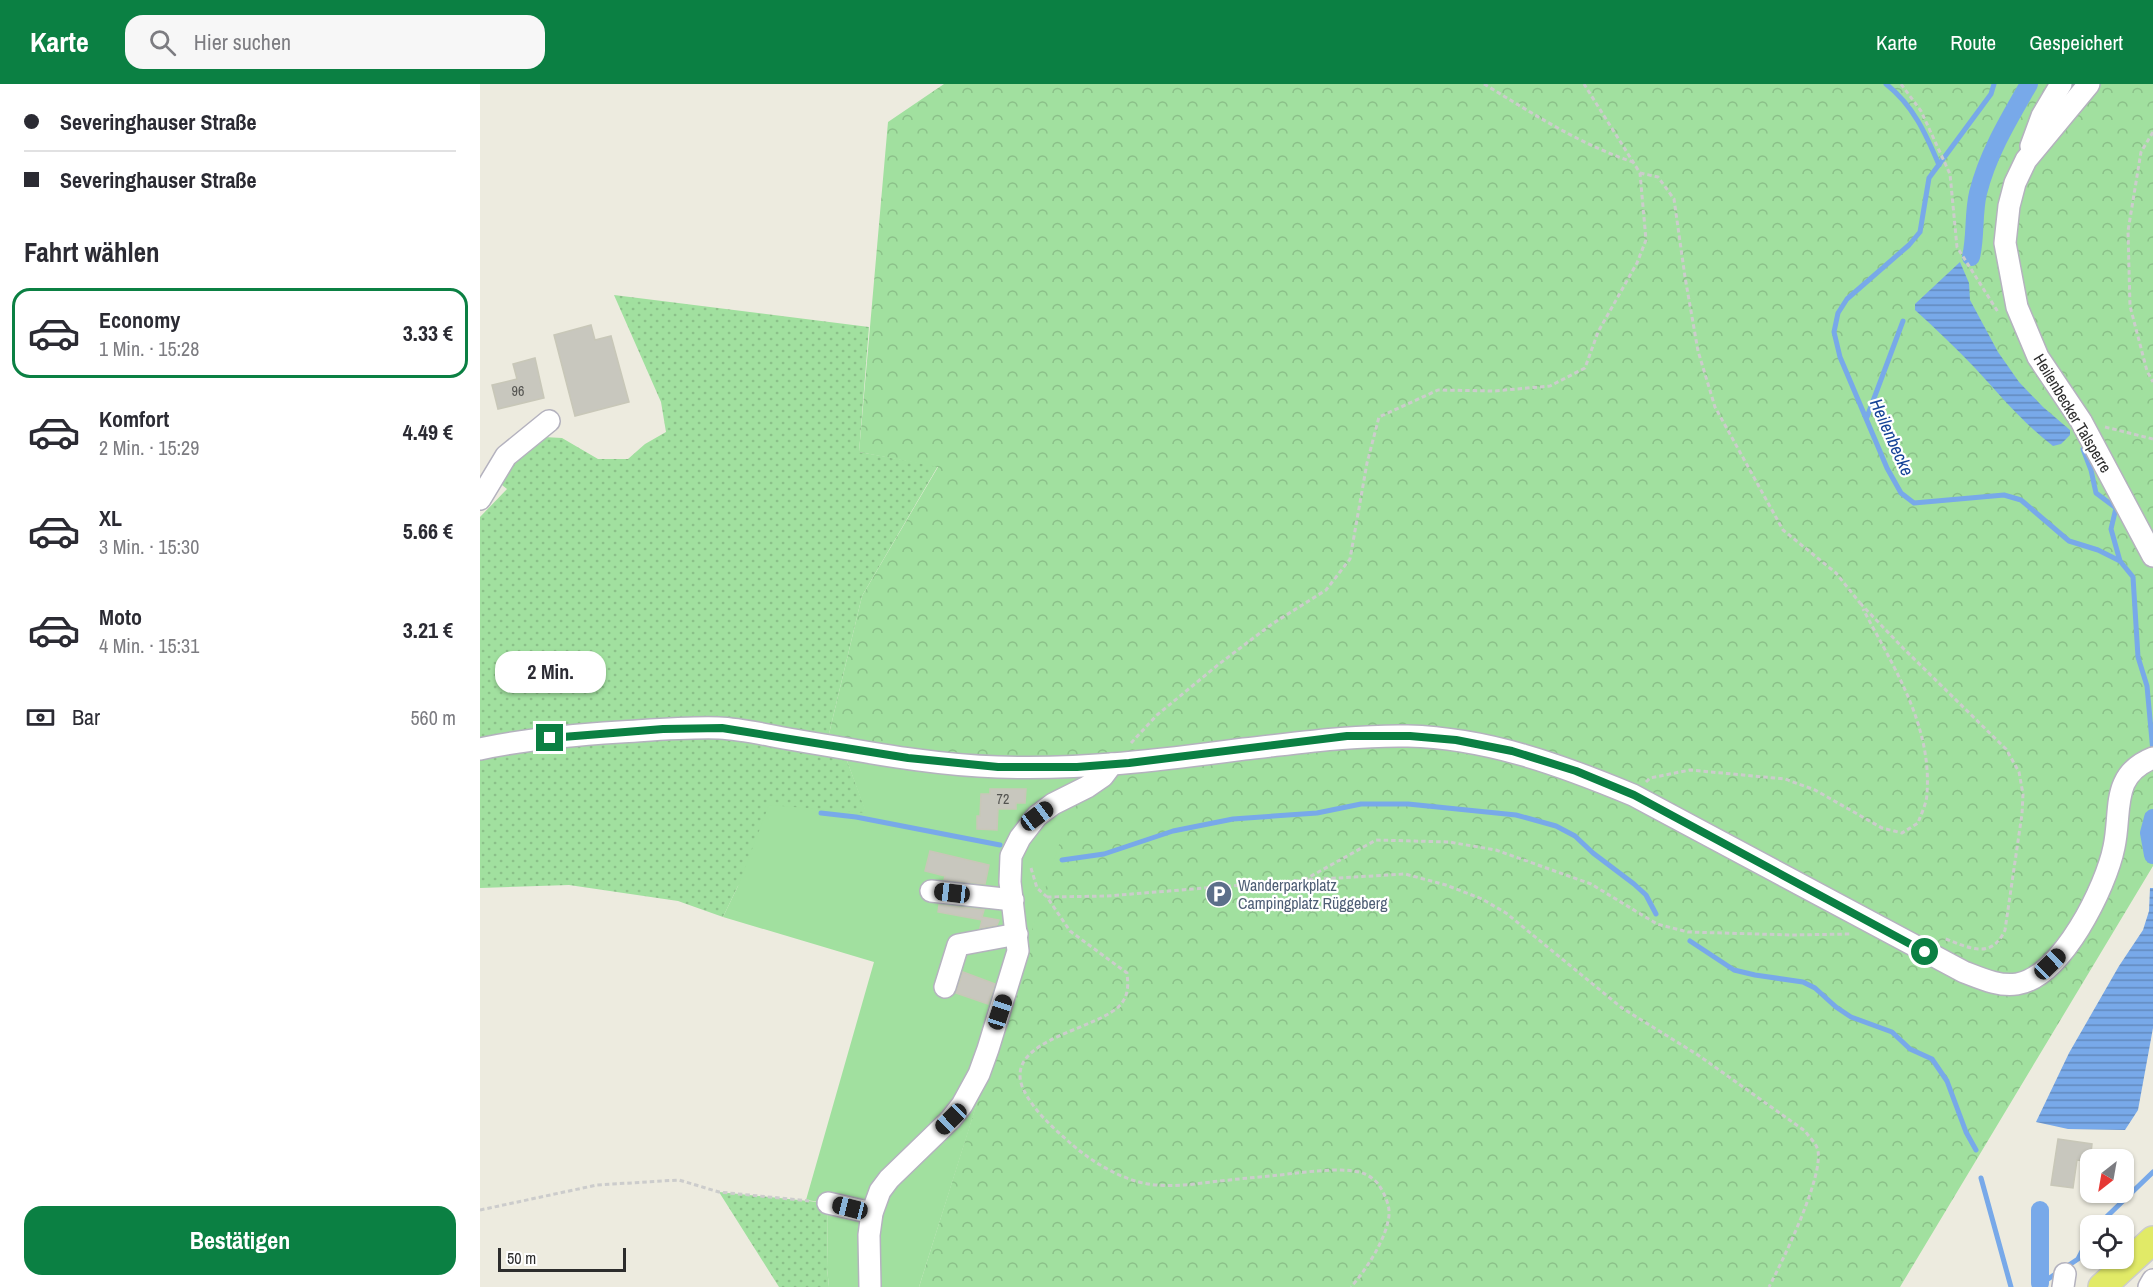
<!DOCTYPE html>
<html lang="de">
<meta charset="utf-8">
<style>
:root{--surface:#fff;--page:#f7f7f7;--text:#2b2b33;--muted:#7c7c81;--line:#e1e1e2;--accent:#0b8043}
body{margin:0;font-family:"Archivo Narrow",sans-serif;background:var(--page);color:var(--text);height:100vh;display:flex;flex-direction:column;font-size:22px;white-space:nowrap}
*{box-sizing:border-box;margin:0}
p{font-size:20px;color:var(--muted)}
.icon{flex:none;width:33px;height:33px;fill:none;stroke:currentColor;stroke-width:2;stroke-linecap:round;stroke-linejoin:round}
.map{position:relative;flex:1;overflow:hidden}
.panel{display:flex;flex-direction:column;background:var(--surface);width:480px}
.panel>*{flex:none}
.hud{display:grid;align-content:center;height:132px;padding:0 24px;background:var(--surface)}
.needle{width:39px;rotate:211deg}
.controls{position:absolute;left:1600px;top:1065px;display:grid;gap:12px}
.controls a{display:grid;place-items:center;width:54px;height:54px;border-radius:12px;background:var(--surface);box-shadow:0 2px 4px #0004;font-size:30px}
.scale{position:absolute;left:18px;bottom:15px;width:128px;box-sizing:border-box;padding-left:6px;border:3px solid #2c2c2c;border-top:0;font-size:16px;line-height:21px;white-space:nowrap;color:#2c2c2c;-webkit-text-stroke:4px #fff;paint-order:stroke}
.end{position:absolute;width:27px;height:27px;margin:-14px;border:8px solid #0b8043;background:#fff;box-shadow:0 0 0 3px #fff}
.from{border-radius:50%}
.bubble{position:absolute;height:42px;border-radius:18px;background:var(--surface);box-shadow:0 2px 4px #0004;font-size:20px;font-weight:800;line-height:42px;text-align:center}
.car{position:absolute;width:18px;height:36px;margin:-18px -9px;border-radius:8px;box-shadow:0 0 4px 2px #0007;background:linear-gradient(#222 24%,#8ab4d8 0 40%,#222 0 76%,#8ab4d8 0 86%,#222 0)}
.hud b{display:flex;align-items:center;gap:21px;height:57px;font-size:22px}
.hud b+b{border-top:2px solid var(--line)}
.hud i{width:15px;height:15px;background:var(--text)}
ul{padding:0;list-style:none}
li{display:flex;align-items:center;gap:18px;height:90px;margin:0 12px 9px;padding:0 12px;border:3px solid transparent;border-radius:18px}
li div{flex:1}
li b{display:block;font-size:22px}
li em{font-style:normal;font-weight:800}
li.active{border-color:var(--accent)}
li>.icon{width:54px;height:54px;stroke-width:1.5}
h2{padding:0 24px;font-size:27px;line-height:72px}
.pay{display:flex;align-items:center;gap:15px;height:66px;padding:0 24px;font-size:22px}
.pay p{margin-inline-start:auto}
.primary-button{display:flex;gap:12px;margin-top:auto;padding:12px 24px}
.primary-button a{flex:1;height:69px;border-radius:18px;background:var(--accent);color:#fff;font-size:24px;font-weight:800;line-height:69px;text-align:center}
header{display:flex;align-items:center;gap:36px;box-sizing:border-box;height:84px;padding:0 30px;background:var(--accent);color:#fff}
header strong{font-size:28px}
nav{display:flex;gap:33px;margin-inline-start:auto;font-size:21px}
.search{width:420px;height:54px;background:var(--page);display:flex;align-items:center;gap:15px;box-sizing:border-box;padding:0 21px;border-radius:18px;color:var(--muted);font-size:22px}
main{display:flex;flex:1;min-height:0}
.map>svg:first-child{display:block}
.grass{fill:url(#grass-dots)}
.forest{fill:url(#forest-crowns)}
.park{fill:#a1e09f}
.water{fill:url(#water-rules)}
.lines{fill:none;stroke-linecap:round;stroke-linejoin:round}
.stream{stroke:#78a9e9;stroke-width:5}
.canal{stroke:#78a9e9;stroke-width:18}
.building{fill:#c8c7be;stroke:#c8c7b8;stroke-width:1.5}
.minor-casing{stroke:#b4b2be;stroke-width:24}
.major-casing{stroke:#ccc;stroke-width:30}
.path{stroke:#ccc;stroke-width:3;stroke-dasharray:4.5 3;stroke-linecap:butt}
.minor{stroke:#fff;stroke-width:21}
.major{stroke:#e1ea67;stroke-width:27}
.route{stroke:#0b8043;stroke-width:8}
.labels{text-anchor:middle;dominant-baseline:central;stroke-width:4.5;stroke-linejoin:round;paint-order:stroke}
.number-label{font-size:14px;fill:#535350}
.street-label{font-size:16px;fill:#2c2c2c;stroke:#fff}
.service-label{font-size:16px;fill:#4e5e75;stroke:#fff;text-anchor:start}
.water-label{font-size:18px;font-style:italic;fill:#154397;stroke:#fff}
</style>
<header>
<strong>Karte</strong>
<div class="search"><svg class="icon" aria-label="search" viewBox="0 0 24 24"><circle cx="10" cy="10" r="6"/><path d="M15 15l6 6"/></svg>Hier suchen</div>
<nav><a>Karte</a><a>Route</a><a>Gespeichert</a></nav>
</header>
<main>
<section class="panel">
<div class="hud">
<b><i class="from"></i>Severinghauser Straße</b>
<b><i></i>Severinghauser Straße</b>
</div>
<h2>Fahrt wählen</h2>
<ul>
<li class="active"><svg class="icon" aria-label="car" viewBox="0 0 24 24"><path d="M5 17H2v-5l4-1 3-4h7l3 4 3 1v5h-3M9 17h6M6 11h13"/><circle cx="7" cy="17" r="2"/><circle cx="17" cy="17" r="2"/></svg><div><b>Economy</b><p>1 Min. · 15:28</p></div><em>3.33 €</em></li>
<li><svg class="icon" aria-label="car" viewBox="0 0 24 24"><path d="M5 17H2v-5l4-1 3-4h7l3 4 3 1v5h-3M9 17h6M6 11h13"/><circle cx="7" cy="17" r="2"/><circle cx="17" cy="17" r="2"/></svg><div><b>Komfort</b><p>2 Min. · 15:29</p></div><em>4.49 €</em></li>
<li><svg class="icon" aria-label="car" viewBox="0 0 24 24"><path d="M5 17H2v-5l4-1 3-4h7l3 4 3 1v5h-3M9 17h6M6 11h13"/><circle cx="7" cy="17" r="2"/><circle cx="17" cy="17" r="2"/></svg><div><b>XL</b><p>3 Min. · 15:30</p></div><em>5.66 €</em></li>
<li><svg class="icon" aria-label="car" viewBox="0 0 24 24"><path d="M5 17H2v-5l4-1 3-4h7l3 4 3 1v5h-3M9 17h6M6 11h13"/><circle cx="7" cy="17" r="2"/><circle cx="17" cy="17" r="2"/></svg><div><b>Moto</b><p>4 Min. · 15:31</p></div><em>3.21 €</em></li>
</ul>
<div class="pay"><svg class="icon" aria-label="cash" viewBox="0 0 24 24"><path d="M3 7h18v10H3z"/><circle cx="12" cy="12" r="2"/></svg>Bar<p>560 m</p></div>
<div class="primary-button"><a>Bestätigen</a></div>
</section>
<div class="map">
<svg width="1673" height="1203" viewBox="0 0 1673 1203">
<defs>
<pattern id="grass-dots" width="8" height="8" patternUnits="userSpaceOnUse" patternTransform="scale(1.5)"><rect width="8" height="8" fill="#a1e09f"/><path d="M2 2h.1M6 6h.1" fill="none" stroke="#8bc089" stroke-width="1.8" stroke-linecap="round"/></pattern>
<pattern id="forest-crowns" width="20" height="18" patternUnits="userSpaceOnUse" patternTransform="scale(1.5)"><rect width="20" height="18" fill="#a1e09f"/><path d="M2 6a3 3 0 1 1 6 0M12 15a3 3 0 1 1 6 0" fill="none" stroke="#8bc089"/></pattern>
<pattern id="water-rules" width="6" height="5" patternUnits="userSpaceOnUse" patternTransform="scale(1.5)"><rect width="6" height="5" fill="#78a9e9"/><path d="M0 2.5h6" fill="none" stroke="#638abd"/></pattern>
</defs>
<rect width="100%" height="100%" fill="#edebdf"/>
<!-- grass -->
<g class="grass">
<path d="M134,211L389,243L379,368L458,382L382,512L348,654L243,637L0,659V433L27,405L17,397L38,370L64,353L82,354L118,375H148L165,360L186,348L181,318Z"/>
<path d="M244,650L366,674L387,730L258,802L243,833L198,817L89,801L0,804V672L40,664Z"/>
<path d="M239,1108L348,1119L347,1184L349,1203H299Z"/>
</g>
<!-- forest -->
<path class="forest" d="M464,0H1673V782L1420,1203H439L605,675L520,676L348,654L382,512L458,383L379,368L408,38Z"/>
<!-- park -->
<path class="park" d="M366,674L601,691L439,1203H349L347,1184L348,1119L326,1116L394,878L243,833L258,802L289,721L386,729Z"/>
<!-- water -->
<g class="water">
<path d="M1480,178L1489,199L1490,216L1518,268L1539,298L1563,323L1590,346V351L1581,360L1573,362C1543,339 1520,311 1495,284C1476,264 1456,245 1435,226V220Z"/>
<path d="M1670,804H1673V944L1658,1026L1645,1046L1588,1045L1556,1038L1589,969L1639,882L1663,846L1669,827Z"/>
</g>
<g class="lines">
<!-- stream -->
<g class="stream">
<path d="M1406,0C1433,21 1446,50 1459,81"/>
<path d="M1514,0L1511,10L1449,94L1440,148L1429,161L1367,215L1358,229L1354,248L1360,273L1407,384L1421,409L1434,419L1524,411L1541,416L1589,457L1618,466L1640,477L1653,493L1658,573L1667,602L1673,668"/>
<path d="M1387,333L1423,237"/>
<path d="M1603,365L1611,386L1616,409L1636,424L1631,445L1640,477"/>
<path d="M341,729L376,733L520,761"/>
<path d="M582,776L624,770L693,747L753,735L837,729L881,720H928L1036,731L1076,742L1095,752L1113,769L1154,800L1166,811L1176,830"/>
<path d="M1210,857L1254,886L1275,891L1323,898L1335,904L1356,923L1371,933L1412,948L1430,965L1452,975L1467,997L1486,1048L1496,1066"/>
<path d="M1501,1094L1531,1203"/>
<path d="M1617,1142L1673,1088"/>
<path d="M1556,1203L1598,1175L1611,1150"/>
</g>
<!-- canal -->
<g class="canal">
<path d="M1491,173C1496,152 1493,130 1498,109C1508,69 1529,35 1549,0"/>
<path d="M1673,734L1669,749L1673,771"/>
<path d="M1560,1199V1126"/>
</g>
</g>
<!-- building -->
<g class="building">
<path d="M111,241L115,256L131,252L149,318L95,332L74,251Z"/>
<path d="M55,274L64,314L18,325L12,301L37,295L33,280Z"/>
<path d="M510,705H546L545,719H536V725H518L517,746L497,745V732H500L501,710H510Z"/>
<path d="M450,767L509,781L505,800L464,796L465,792L445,787Z"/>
<path d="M459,821L504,826L502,833L519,836L517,841L500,844L502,836L458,828Z"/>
<path d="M483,888L515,900L508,920L476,909Z"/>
<path d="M1578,1055L1612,1060L1610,1078L1597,1076L1593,1104L1571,1101Z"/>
</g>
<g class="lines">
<defs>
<g id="minor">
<path d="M1609,0L1546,76L1535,99L1529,122L1525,159L1537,223L1558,273L1601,337L1673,472"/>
<path d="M1551,62L1562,32L1581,0"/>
<path d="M0,415L26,372L69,337"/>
<path d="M0,665C46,655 93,651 140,648C173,646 206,643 239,644C264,645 290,652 315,656C382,667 450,681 518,683C601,686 683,676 764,665C819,659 872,651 928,652C1007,654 1081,681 1153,711L1484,888C1500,894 1519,903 1537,900C1582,893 1626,803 1634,763C1642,726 1630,691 1673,674"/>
<path d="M451,807L533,816"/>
<path d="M465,903L478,861L537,850"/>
<path d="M348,1119L392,1129"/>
<path d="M390,1203L389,1151L392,1129L400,1107L409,1095L471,1035L482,1021L499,990L508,965L538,867L530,798L531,772L540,754L557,732L573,720L607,703L623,692L632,680"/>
<path d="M1583,1203L1585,1190"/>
<path d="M1669,1203L1673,1196"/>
</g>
<path id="major" d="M1622,1203L1673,1156"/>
</defs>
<!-- minor casing -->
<use href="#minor" class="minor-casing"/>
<!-- major casing -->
<use href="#major" class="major-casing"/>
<!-- path -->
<g class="path">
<path d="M1004,0C1052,29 1099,60 1153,78"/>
<path d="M1421,0L1441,27L1470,90L1477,163L1518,228"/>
<path d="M1673,48L1661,68L1648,147L1650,222L1667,287L1673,298"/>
<path d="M1160,89L1178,93L1194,115L1205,193L1218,267L1235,323L1303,446L1356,489L1380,519"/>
<path d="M1625,343L1673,355"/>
<path d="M1380,519L1423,564L1526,665L1539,688L1543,710L1542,730L1525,846C1511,877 1488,863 1463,854"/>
<path d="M651,659L677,631L739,580L792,540L846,506L870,475L887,379L899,333L958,306L1014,307L1070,302L1105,284L1118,248L1157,179L1166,156L1160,89L1104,0"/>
<path d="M1166,698L1170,694L1210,686L1305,695L1335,706L1402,744L1422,749L1438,739C1441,730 1447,719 1447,709C1452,641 1413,582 1383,525"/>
<path d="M551,784L557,804L567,813L590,847L647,889C648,899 649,909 642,919C621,946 525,954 542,1002C551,1024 571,1042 588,1057C608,1075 633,1091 659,1098C685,1105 713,1100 740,1097C766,1094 792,1092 817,1089C834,1087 870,1083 885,1090C890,1092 896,1097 899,1101C904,1109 910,1121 909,1131C907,1154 886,1186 871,1203"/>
<path d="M824,796L896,756L969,758L1016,766L1111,800L1177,840L1208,848L1312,851L1370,850"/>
<path d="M567,813L627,812L824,796L925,790L966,801L1002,815L1026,829L1142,924L1218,971L1325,1047C1329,1053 1337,1060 1338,1067C1343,1094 1303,1176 1289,1203"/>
<path d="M0,1126L117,1101L199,1096L239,1108L329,1117"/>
</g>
<!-- minor -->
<use href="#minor" class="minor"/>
<!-- major -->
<use href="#major" class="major"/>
</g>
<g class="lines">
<!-- route -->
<path class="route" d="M70,654L183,645L242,644L428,674L518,683H597L649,679L867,652H930L976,656L1032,667L1096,687L1154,711L1445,868"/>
</g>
<!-- icons -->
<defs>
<symbol id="parking-disc" viewBox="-11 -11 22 22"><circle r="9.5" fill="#5c6f8a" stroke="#fff"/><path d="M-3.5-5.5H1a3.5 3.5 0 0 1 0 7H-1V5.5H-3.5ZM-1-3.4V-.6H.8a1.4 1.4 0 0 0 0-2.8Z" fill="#fff"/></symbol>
</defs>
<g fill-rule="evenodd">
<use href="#parking-disc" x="724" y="795" width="30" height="30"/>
</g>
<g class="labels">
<!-- number labels -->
<g class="number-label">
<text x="38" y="307">96</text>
<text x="523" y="715">72</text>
</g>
<!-- street labels -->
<g class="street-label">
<text transform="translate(1593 329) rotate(59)">Heilenbecker Talsperre</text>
</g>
<!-- service labels -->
<g class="service-label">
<text x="758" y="801">Wanderparkplatz<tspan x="758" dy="18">Campingplatz Rüggeberg</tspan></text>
</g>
<!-- water labels -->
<g class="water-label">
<text transform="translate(1412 353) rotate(66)">Heilenbecke</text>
</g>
</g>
</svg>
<div class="controls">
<a><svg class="needle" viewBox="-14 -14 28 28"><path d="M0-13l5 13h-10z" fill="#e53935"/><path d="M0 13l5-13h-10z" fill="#7c7c81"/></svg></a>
<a><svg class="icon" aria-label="locate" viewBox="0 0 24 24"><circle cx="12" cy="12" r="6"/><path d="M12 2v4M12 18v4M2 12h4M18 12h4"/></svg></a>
</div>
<div class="scale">50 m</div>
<i class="end from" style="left:1445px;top:868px"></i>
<i class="end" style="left:70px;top:654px"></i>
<div class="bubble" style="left:15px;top:567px;width:111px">2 Min.</div>
<i class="car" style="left:557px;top:732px;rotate:53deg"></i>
<i class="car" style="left:472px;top:809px;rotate:277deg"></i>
<i class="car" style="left:1570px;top:880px;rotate:46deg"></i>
<i class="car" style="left:520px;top:928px;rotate:18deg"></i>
<i class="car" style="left:471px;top:1035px;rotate:226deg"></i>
<i class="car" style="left:370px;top:1124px;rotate:284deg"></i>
</div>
</main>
